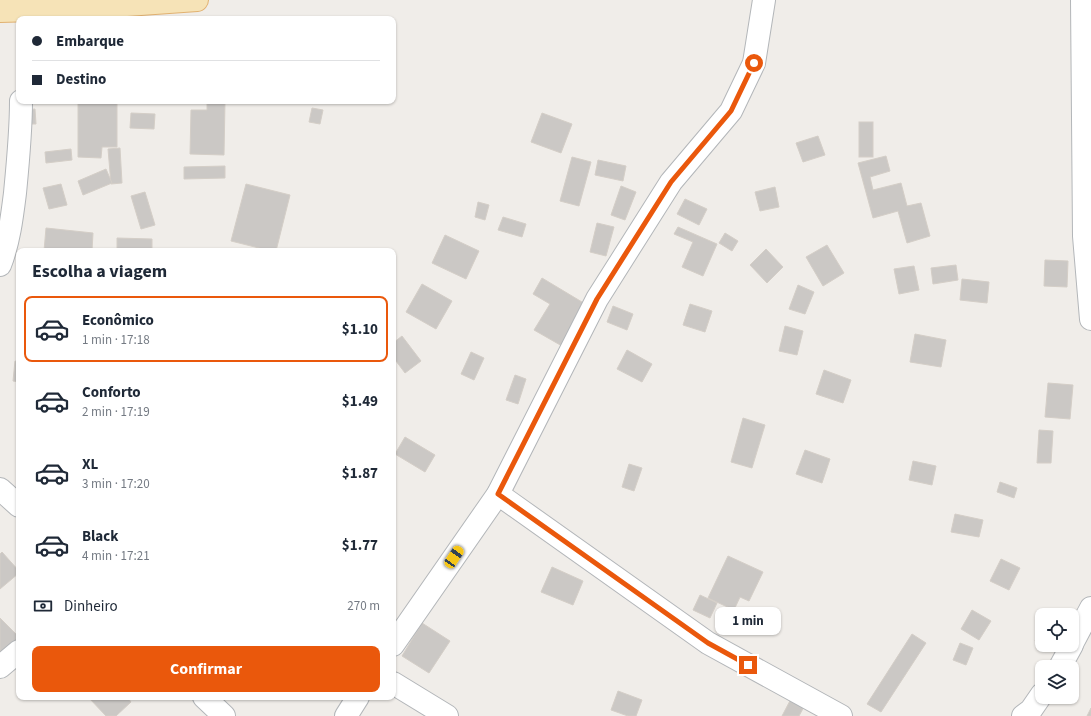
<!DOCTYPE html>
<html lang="pt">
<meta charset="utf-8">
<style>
:root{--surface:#fff;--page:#f6f6f7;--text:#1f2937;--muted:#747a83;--line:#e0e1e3;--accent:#ea580c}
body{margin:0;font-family:"Source Sans 3",sans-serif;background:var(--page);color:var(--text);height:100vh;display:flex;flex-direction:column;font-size:15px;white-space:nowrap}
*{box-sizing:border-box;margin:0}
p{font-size:13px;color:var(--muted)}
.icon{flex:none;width:22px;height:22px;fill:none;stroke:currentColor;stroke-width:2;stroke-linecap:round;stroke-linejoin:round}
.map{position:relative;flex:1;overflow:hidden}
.panel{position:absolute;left:16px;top:248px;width:380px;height:452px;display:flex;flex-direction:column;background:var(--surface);border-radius:8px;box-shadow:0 1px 3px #0004}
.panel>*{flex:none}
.guide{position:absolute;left:16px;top:16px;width:380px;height:88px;border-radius:8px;box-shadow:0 1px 3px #0004;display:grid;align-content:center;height:88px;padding:0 16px;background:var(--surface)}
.buttons{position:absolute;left:1035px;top:608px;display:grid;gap:8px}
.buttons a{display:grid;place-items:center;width:44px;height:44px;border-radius:8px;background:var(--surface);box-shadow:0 1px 3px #0004;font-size:20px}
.end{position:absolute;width:18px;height:18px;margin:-9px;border:5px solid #ea580c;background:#fff;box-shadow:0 0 0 2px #fff}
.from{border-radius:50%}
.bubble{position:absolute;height:28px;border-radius:8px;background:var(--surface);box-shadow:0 1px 3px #0004;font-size:13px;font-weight:700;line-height:28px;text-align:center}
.car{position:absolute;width:12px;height:24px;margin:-12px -6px;border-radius:5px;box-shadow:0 0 3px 1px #0007;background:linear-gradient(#f5c518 24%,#345 0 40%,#f5c518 0 76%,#345 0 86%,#f5c518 0)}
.guide b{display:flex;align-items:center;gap:14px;height:38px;font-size:15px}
.guide b+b{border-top:1px solid var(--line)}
.guide i{width:10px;height:10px;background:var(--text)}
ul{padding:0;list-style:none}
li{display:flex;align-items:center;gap:12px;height:66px;margin:0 8px 6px;padding:0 8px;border:2px solid transparent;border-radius:8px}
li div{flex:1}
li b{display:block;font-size:15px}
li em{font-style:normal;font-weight:700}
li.active{border-color:var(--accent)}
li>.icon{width:36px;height:36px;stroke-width:1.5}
h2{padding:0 16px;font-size:18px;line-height:48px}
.pay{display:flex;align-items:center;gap:10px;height:44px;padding:0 16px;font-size:15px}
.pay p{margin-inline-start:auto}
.primary-button{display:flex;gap:8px;margin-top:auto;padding:8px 16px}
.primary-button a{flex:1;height:46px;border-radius:8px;background:var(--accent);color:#fff;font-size:16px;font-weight:700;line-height:46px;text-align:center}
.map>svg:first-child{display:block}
.building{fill:#cbc8c5;stroke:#d4cec7}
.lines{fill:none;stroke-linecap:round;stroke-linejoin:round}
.minor-casing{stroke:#b3b6b9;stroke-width:24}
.major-casing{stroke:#e1b170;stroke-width:24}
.minor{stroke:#fff;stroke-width:22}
.major{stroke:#f6e3b7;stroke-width:22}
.route{stroke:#ea580c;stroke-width:5}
</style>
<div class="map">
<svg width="1091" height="716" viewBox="0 0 1091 716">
<rect width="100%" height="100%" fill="#f0ede9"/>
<!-- building -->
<g class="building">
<path d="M78,101H117V147H102L101,158L78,157Z"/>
<path d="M207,101H225L224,155L190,154L191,110H207Z"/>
<path d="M312,108L323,110L320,124L309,122Z"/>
<path d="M35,109L36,124H24L23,110Z"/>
<path d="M131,113L155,114L154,129L130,128Z"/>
<path d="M542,113L572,124L561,153L531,142Z"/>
<rect x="859" y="122" width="14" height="35"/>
<path d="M818,136L825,155L803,162L796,143Z"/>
<path d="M120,148L122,183L111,184L108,149Z"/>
<path d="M71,149L72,160L46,163L45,152Z"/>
<path d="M886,156L890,171L870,177L873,190L901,183L907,206L921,203L930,236L907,243L898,211L873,218L858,163Z"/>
<path d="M572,157L591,162L579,206L560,201Z"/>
<path d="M598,160L626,166L623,181L595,175Z"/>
<path d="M225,166V178L184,179V167Z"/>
<path d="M106,169L112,183L83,195L78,181Z"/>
<path d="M61,184L67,205L49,209L43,188Z"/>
<path d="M246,184L290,195L276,251H271L231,241Z"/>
<path d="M621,186L636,192L625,220L611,215Z"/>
<path d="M775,187L779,207L760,211L755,192Z"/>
<path d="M145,192L155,225L141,229L131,196Z"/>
<path d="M685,199L707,209L699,225L677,214Z"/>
<path d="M478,202L489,205L485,220L475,217Z"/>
<path d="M503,217L526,224L522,237L498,230Z"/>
<path d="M597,223L614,227L606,256L590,252Z"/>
<path d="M678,227L717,244L703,276L682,267L693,242L674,234Z"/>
<path d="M46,228L93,233L92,251H44Z"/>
<path d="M725,233L738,241L732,251L719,243Z"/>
<path d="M445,235L479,251L466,279L432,263Z"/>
<path d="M117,238L152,239V251H117Z"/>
<path d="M827,245L844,273L823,286L806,257Z"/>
<path d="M766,249L783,267L767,283L750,265Z"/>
<path d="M1045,260L1068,261L1067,287L1044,286Z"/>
<path d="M956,265L958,280L933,284L931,268Z"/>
<path d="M914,266L919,290L899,294L894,269Z"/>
<path d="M542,278L587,305L562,346L534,330L550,304L533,294Z"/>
<path d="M962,279L989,282L987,303L960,300Z"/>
<path d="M422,284L452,301L436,329L406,312Z"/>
<path d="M798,285L814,292L805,314L789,309Z"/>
<path d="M690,304L712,311L705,332L683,325Z"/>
<path d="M613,306L633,314L627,330L607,322Z"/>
<path d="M785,326L803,331L797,355L779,351Z"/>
<path d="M915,334L946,340L941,367L910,362Z"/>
<path d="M402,336L421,361L405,373L393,357V343Z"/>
<path d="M627,350L652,364L642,382L617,369Z"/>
<path d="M471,352L484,358L474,380L461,374Z"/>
<path d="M15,361L19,362V382L13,381Z"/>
<path d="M824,370L851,380L843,403L816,394Z"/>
<path d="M515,375L526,379L518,404L506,400Z"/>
<path d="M1048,383L1073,385L1070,419L1045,417Z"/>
<path d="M743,418L765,425L752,468L731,462Z"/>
<path d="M1039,430L1053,431L1051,463H1037Z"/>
<path d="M405,437L435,455L425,472L395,454Z"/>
<path d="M805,450L830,459L822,483L796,474Z"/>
<path d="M913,461L936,466L932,485L909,480Z"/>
<path d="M629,464L642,468L634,491L622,487Z"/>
<path d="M1000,482L1017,488L1014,498L997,492Z"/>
<path d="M955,514L983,520L979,537L951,532Z"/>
<path d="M2,552L19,571V573L0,589V554Z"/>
<path d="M728,556L763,572L749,601L740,597L734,610L708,598Z"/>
<path d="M1001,559L1020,568L1009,590L990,581Z"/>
<path d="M552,567L583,581L573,605L541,592Z"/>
<path d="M700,595L717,603L710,618L693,610Z"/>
<path d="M972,610L991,621L979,640L961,629Z"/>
<path d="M0,618L19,637L2,654L0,652Z"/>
<path d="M422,623L450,641L429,673L402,656Z"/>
<path d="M1042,628V644L1035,641Z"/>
<path d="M912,634L926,643L881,712L867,704Z"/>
<path d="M960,643L973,648L966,665L953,660Z"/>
<path d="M1044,645H1067L1062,654Z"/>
<path d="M618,691L642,700L636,716H628L611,710Z"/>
<path d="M793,695L806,703L799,716H782Z"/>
<path d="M91,697H127L131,702L116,716H106L89,698Z"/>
<path d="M1091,708V716H1087Z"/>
</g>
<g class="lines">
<defs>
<g id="minor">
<path d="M1082,0L1084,236L1091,319"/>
<path d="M0,265C9,242 12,217 15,193C18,162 21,132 21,101"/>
<path d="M0,489L19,506"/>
<path d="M498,494L708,643L841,716"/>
<path d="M1072,644L1091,608"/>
<path d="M393,645L498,494L597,299L671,182L731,111L754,63L764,0"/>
<path d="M0,667L19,651"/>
<path d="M1060,667L1072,645"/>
<path d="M393,683L447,716"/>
<path d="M204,697L224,716"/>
<path d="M346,716L358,697"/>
<path d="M1023,716L1031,710L1042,694"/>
</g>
<path id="major" d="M0,11L70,9L197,0"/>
</defs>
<!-- minor casing -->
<use href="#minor" class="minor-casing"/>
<!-- major casing -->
<use href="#major" class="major-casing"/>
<!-- minor -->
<use href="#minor" class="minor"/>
<!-- major -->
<use href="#major" class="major"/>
</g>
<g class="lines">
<!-- route -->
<path class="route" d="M748,665L708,643L498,494L597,299L671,182L731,111L754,63"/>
</g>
</svg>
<div class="buttons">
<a><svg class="icon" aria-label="locate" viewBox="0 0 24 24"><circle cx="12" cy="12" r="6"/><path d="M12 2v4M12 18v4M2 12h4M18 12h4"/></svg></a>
<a><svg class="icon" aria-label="layers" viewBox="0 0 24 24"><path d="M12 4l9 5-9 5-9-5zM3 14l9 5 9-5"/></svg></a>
</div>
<i class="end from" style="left:754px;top:63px"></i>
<i class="end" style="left:748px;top:665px"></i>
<div class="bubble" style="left:715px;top:607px;width:66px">1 min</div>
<i class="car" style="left:454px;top:557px;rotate:34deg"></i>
<div class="guide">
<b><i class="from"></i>Embarque</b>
<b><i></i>Destino</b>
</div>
<section class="panel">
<h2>Escolha a viagem</h2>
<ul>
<li class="active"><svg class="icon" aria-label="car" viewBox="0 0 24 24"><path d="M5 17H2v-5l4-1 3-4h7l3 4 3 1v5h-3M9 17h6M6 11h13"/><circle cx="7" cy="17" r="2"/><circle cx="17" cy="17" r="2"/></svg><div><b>Econômico</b><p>1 min · 17:18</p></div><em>$1.10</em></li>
<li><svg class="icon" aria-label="car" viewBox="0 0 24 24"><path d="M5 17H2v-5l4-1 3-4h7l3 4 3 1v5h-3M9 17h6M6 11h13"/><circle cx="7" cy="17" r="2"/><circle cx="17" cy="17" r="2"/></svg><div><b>Conforto</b><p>2 min · 17:19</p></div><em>$1.49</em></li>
<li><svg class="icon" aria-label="car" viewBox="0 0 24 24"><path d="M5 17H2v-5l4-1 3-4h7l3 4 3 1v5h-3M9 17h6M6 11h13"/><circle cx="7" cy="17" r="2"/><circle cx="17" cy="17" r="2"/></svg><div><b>XL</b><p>3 min · 17:20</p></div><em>$1.87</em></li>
<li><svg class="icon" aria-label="car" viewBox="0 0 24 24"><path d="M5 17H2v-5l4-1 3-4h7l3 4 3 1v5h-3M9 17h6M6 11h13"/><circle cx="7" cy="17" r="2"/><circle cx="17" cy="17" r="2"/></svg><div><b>Black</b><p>4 min · 17:21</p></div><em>$1.77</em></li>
</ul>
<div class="pay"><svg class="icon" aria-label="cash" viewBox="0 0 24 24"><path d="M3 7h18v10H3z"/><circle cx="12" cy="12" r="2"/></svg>Dinheiro<p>270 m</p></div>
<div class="primary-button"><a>Confirmar</a></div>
</section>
</div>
